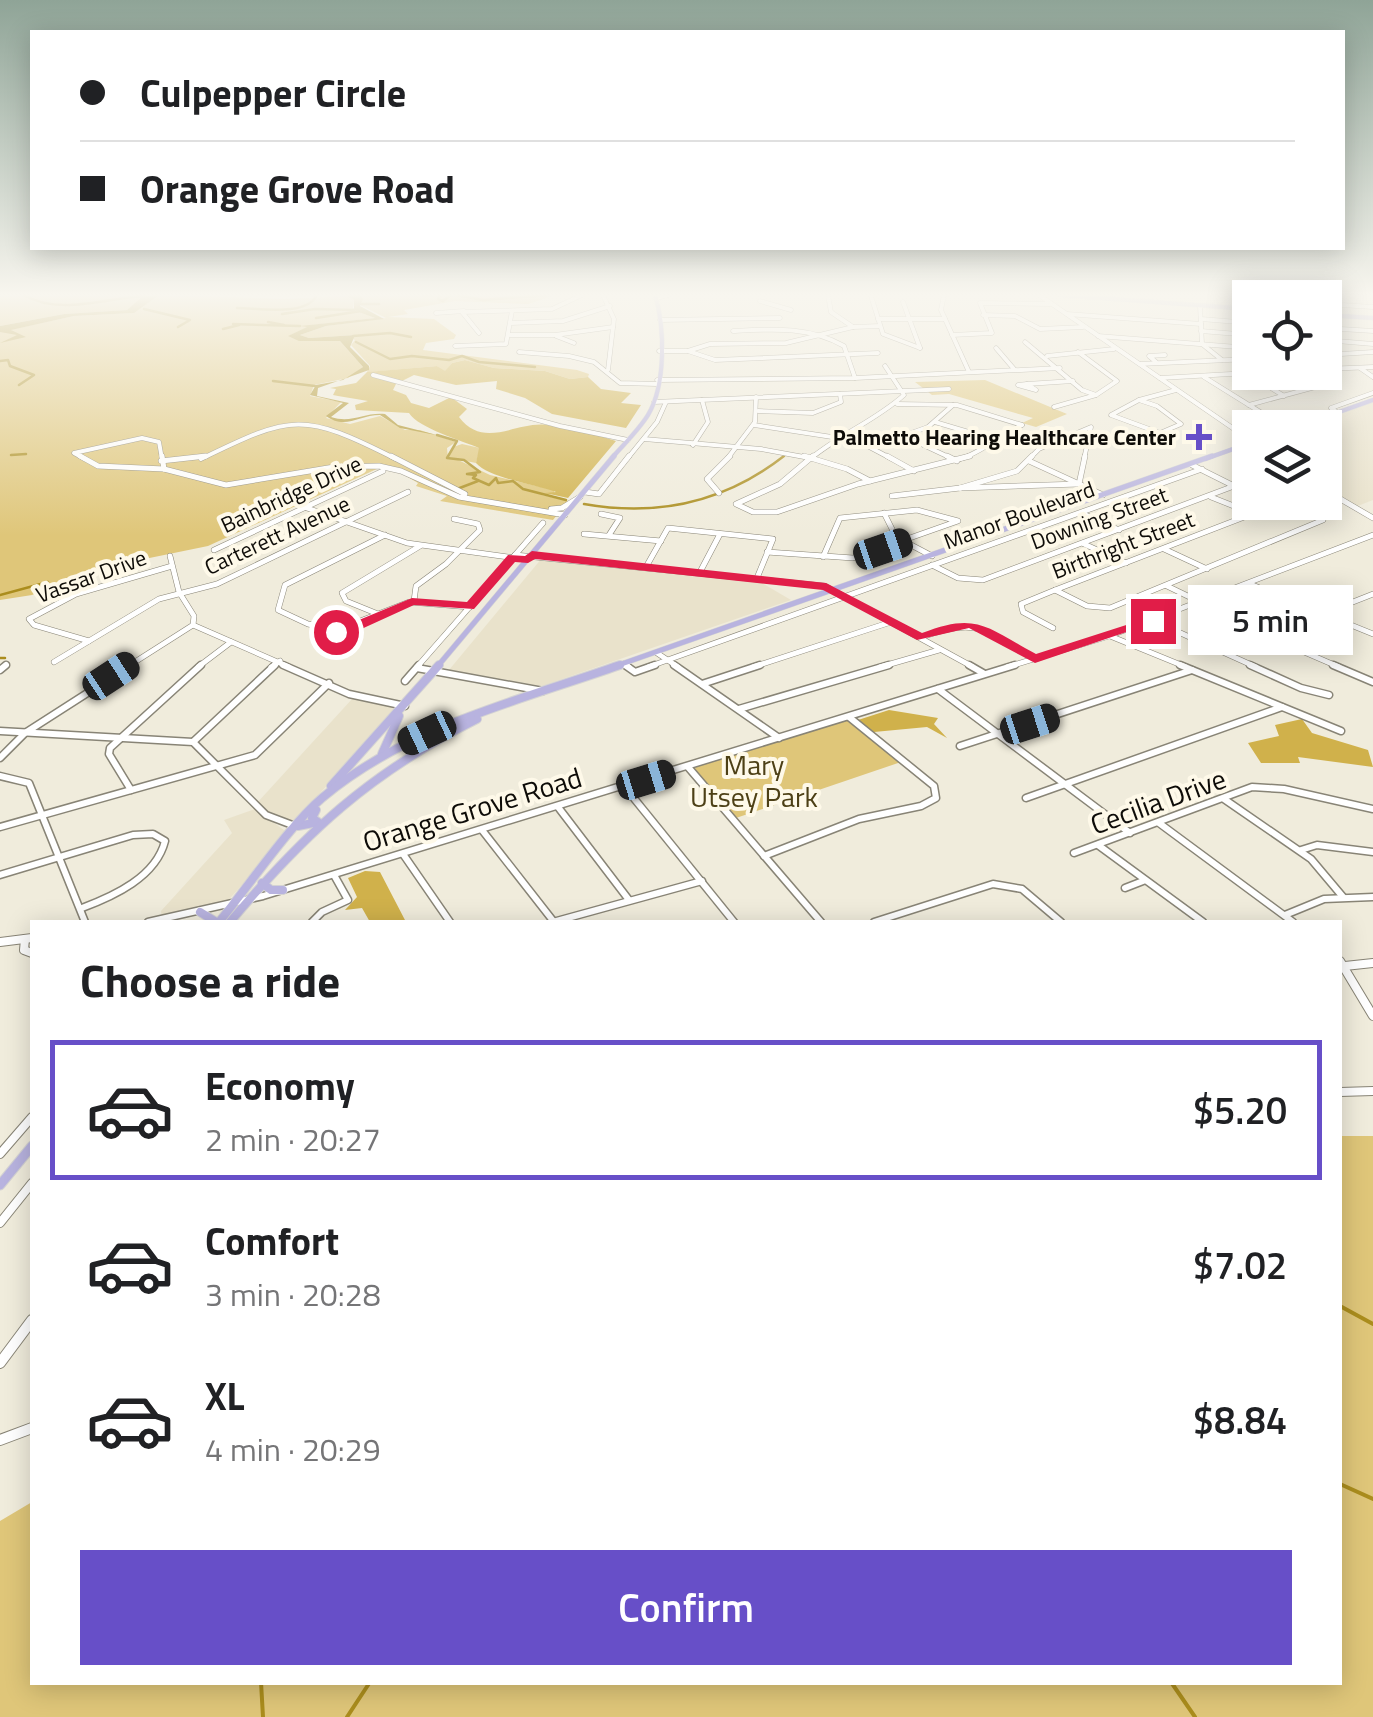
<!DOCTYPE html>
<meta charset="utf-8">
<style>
:root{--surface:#fff;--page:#f2f2f2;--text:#202124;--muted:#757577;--line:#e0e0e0;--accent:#674fc8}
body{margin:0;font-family:"Titillium Web",sans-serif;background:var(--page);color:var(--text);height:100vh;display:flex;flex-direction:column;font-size:38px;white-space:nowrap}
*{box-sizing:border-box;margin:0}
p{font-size:32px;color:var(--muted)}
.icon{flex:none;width:55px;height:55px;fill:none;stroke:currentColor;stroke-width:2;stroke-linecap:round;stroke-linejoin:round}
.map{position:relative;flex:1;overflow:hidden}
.side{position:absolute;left:30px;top:920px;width:1312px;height:765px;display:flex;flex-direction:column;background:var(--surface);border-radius:0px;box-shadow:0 5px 25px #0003}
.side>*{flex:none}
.guide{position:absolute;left:30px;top:30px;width:1315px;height:220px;border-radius:0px;box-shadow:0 5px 25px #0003;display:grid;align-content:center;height:220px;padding:0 50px;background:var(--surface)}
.controls{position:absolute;left:1232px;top:280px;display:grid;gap:20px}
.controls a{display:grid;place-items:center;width:110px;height:110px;border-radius:0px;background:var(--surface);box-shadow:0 5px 25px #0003;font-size:50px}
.end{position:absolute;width:45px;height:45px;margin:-22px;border:12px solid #e11d48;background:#fff;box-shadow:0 0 0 5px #fff}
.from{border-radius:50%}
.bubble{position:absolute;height:70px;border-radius:0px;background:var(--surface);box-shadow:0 5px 25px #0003;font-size:32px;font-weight:600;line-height:70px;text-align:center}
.car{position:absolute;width:30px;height:60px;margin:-30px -15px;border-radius:12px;box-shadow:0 0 8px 2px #0007;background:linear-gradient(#222 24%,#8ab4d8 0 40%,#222 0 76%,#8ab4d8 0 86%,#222 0)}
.guide b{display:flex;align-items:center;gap:35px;height:95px;font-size:38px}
.guide b+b{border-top:2px solid var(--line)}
.guide i{width:25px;height:25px;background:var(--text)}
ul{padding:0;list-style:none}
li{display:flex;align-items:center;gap:30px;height:140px;margin:0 20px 15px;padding:0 30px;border:5px solid transparent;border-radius:0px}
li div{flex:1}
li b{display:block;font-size:38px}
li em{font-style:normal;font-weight:600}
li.active{border-color:var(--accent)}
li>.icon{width:90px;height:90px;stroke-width:1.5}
h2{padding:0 50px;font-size:45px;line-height:120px}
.button{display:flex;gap:20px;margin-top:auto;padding:20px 50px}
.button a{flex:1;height:115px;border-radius:0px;background:var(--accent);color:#fff;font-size:40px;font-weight:600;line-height:115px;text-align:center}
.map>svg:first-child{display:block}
.built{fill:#e9e2cb}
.green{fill:#dfc679}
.forest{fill:#d0b14b}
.water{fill:#ab8d1d}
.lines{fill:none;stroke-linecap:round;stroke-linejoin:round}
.stream-far1{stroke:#ab8d1d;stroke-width:2.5}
.stream{stroke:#ab8d1d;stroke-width:4}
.minor-far4-casing{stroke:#888476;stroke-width:5}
.minor-far3-casing{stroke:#888476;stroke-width:6}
.minor-far2-casing{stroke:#888476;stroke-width:9}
.minor-far1-casing{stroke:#888476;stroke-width:10}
.minor-casing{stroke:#888476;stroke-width:12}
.major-far3-casing{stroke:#d4d3d3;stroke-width:5}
.major-far2-casing{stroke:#d4d3d3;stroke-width:6}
.major-far1-casing{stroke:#d4d3d3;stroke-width:10}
.major-casing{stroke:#d4d3d3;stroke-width:11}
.minor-far4{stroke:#fff;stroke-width:4}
.minor-far3{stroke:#fff;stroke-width:5}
.minor-far2{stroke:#fff;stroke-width:6}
.minor-far1{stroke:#fff;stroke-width:8}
.minor{stroke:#fff;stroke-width:10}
.major-far3{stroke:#b8b3df;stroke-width:4}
.major-far2{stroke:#b8b3df;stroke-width:5}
.major-far1{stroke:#b8b3df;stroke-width:8}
.major{stroke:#b8b3df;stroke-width:9}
.route{fill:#e11d48}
.poi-dot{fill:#674fc8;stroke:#fef9e9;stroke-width:4}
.labels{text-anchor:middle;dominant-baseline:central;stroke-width:8;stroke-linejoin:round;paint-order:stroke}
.far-poi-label{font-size:22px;font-weight:bold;fill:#0e0c08;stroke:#fef9e9;text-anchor:end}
.far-street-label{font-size:22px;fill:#0e0c08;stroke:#fef9e9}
.park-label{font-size:28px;fill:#4d4016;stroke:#fef9e9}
.street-label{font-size:28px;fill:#0e0c08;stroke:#fef9e9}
</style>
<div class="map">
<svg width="1373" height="1717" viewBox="0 0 1373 1717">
<rect width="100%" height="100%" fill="#f0ecdc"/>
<!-- built -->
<g class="built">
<path d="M1373,400V500L1355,507L1325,489V428H1294Z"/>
<path d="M542,558L757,580L791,600L542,686L449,670Z"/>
<path d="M353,698L392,707L394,711L295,821L269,815L257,803Z"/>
<path d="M255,809L288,833L225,904L162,918L161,911L232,833L224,820Z"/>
</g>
<!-- green -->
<g class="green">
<path d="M0,295H146L127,310L64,314L0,326Z"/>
<path d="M159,295L286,299L350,296L354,300L353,308L375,318L312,325L289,336L311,341H340L363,367L348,378L314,385L310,396L341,402L326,418L350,424L380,416L405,430H420L456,442L447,448L448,459L453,447L462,444L480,448L476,463L456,459L490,475L554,490V494L542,495L568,501L553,520L440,501L447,496L416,486L418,483L399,472L379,468L208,546L86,571L32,595L0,600V332L74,316L133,313Z"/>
<path d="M360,295H555L528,304L455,301L404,310L408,314L388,317L434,319L456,335L454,339L426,343L423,350L577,370L589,374L588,377L570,379L545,371L494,368L465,360L452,363L445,372L437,366L370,372H367L370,366L351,345L355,340L350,338L355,335L309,338L300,335L326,326L386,318L360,305L363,299Z"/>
<path d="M985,380L1067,414L1036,427L1022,423L1033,418L949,394L932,395L915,382Z"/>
<path d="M847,720L901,762L736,818L694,770L697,766Z"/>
<path d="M1340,1136H1373V1717H0V1521L32,1502V1682H1340Z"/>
</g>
<!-- forest -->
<g class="forest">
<path d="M465,360L494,368L545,371L570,379L588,377L601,389L631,393L621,403L641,405L626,428L552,414L525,398L496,389L497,381L456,385L414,375L396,384L393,390L406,395L411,403L429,408L451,397L467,409L459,417C484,450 516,421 547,425C569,427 595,434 616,441L568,498L545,493L556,492C534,484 489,478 476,463L479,448C463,441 418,428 409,413L356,410L355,405L368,401L338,396L333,395L336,389L330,388L356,383L367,372L437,366L445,371L452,363Z"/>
<path d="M889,710L938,718L934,724L947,738L927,727L874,732L858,720Z"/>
<path d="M1302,719L1312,733L1368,750L1373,767L1298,757L1300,763H1261L1248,743L1279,736L1275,725Z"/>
<path d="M365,871L380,872L406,922H370L362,908L345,910L357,897L348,878Z"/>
</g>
<!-- water -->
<g class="water">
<path d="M159,295L134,313L74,316L11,330L26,337L0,343L17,335L0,332V326L64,314L127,310L143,296Z"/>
<path d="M346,295H360L363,299L360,306L384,319L326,326L300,335L309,338L355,335L350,347L369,366V370L318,388L317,396L349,403L331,417C352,424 364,412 385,414L398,425L441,436L400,428L380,415C359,415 345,430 326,416L343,403L310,395L316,385L343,380L363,367L340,341H299L288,336L307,327L300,326L375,318L354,310V300Z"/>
</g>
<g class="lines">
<!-- stream-far1 -->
<g class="stream-far1">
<path d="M24,295C59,316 106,298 144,296"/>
<path d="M423,295H431"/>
<path d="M440,295L438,299L443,301L451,295"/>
<path d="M457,295L483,300L546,295"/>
<path d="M361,304H379"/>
<path d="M237,308C259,308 306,317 317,295"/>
<path d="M144,309L190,320L178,327"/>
<path d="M282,314L315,309L354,310"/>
<path d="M316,318L361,311"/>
<path d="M268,322L284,325"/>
<path d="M233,324L300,326"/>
<path d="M223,329L239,325"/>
<path d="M353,336L390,333L411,337"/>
<path d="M356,342L390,359L412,356L449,360L462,356L479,362L535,367"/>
<path d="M0,361L8,360L10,366L34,375L19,385"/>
<path d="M273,381L315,386"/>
<path d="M437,435L457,441L447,458L464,460L480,472L467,474L476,475L473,478L489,485L496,478L498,483L513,481L523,489L566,500"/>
<path d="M11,455L26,454"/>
<path d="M457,489L478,481"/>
<path d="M584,504C657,517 725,502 784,456"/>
<path d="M0,595L48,582"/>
<path d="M0,658H5"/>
</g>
<!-- stream -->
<g class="stream">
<path d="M1340,1306L1373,1324"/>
<path d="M1340,1484L1373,1499"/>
<path d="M261,1682L263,1717"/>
<path d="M1171,1682L1195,1717"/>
<path d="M347,1717L370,1682"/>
</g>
<defs>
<g id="minor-far4">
<path d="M603,295L614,319L608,370"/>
<path d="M828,295L831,312L853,327"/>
<path d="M944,295L941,310L969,372"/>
<path d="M1039,295L1250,440"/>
<path d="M1328,295L1337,296"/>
<path d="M871,296L883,334L920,348"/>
<path d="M656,298L668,295"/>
<path d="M760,301L791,310"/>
<path d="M903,302L920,348"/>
<path d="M1325,304L1373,307"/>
<path d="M1200,306L1202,344L1222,360"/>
<path d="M1240,308L1242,295"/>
<path d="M436,313L464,311"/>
<path d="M1067,314L1201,324"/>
<path d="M983,315L1015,316L1040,329L1083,327"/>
<path d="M878,319H945"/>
<path d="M1201,319L1250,323"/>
<path d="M660,320L780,318"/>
<path d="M511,323L563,321L610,306"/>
<path d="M1325,328L1373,331"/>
<path d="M733,331C772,329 809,326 844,346L855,378"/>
<path d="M1201,331L1250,335"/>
<path d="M479,333L462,312L552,309L582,295"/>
<path d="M510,335H555L613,327"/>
<path d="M952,335L992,333L980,303L1050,304"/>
<path d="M556,336L574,343"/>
<path d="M1098,336L1250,348"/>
<path d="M1325,340L1373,344"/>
<path d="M1025,342L1082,390L1096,395"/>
<path d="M455,346L506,344L512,311"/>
<path d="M996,348L1014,369"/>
<path d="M659,351H688L710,344L786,343L853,327L880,326"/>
<path d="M688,351L715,360L878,353"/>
<path d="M519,352L569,356L594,362L620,383L657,384"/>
<path d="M1325,355L1373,352"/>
<path d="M1047,356L1114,349"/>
<path d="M1156,362L1149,356L1165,355"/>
<path d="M1140,364L1250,359"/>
<path d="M1360,368L1373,377"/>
<path d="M1325,369L1373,367"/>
<path d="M1248,374L1284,396"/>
<path d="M373,375L560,426L628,440"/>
<path d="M1204,377L1286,428"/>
<path d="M1160,378L1266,372"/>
<path d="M657,380L855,378L1060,368"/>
<path d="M1027,384L1036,390L1018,385Z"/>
<path d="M1027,384L1073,381"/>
<path d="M1139,400L1157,406L1181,424L1160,433L1111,415Z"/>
<path d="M1139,400L1176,390"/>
<path d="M654,402L949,389"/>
<path d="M897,404L957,405L1022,425"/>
<path d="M1249,405L1319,386L1326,380L1318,372"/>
<path d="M1054,407L1096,395L1117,381L1078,352"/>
<path d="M758,411L813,413L841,402L840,394"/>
<path d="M1338,413L1331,408L1373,393"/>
<path d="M935,422L992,439"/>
<path d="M754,425L858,441L892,459"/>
<path d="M906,437L953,459"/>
<path d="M644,439L761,449L815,459"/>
<path d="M693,445L708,422L702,400"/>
<path d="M872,447L928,427L953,405"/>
<path d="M1237,448H1250"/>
<path d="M85,459L74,453L142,438L159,442L162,459"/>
<path d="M201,459C293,414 303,412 396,459"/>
<path d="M627,459L657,422L666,402"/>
<path d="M727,459L755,422L756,397"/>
<path d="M810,459C840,434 875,421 904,395L885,366"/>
<path d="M960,459C979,454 1001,435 1022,425"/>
<path d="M1029,459L1039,449L1091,427L1084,459"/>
</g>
<g id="minor-far3">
<path d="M80,456L98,466L164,469"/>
<path d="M162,456L164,469"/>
<path d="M391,456L465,494"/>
<path d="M804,456L847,469L870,481"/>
<path d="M813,456L780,484L736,504L753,512H777L858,484L970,456"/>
<path d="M887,456L914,471"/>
<path d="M947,456L957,461"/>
<path d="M161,461L206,456"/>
<path d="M1029,461L1103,495"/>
<path d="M164,469L226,485L334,467L379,466L401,471L459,497L565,515"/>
<path d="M960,488L1017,471L1032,456"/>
<path d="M960,488L1079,484L1085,456"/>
<path d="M1325,490L1373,518"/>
<path d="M585,492L599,494L629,456"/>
<path d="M719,493L707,479L730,456"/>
<path d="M892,496L960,488"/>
<path d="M1211,497L1254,514"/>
<path d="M1278,504L1314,512L1323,520L1110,608L1087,606L1055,590Z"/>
<path d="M304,507L407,543L516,558"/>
<path d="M551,509L562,508L580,497"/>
<path d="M884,513L896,537L932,556"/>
<path d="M1081,513L1119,530"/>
<path d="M601,514L620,518L609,535"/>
<path d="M584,534L661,541"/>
<path d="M385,535L285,585L278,610L308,624L337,630L409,602L470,607"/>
<path d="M1084,544L1126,563"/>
<path d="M1164,549L1207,569"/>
<path d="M214,550L383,471"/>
<path d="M767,552L853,558L958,521L917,510L840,518L823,557"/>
<path d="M515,555L825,586L973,667"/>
<path d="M170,556L179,592L194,616L193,625L289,667"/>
<path d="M932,565L958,578L983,580L1234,486L1192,465"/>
<path d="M646,567L668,528L773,539L757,578"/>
<path d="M700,572L720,534"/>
<path d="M1250,584L1373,634"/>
<path d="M1167,586L1200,602"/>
<path d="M414,601L416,586L446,564L480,530L478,524L454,519"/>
<path d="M1195,605L1339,667"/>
<path d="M1325,613L1373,594"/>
<path d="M378,614L346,601L342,593L420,546"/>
<path d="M1154,621L1256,667"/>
<path d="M1053,628L1023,612L1021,604L1055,590"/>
<path d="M1110,636L1186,667"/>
<path d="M922,637C979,616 984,631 1034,658"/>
<path d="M89,641L34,625L29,619L76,594L172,566"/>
<path d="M657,653L678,667"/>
<path d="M54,662L159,599L217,584L408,492"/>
<path d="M624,664L629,667"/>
<path d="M127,667L193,625"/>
<path d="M198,667L231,642"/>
<path d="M271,667L280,661"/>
<path d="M417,667L543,523"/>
<path d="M648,667L1202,469"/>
<path d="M753,667L891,622"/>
<path d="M880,667L939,650"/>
<path d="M1007,667L1109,636L1373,535"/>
</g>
<g id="minor-far2">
<path d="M283,665L349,694L405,706"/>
<path d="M625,665L635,672L655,665"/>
<path d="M674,665L779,738"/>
<path d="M969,665L983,673"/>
<path d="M1180,665L1341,731"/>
<path d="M1250,665L1301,688L1329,695"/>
<path d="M1333,665L1373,682"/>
<path d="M417,668L543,691"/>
<path d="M0,670L6,665"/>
<path d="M405,681L419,665"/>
<path d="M702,684L760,665"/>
<path d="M938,689L1130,833"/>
<path d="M739,709L889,665"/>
<path d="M0,731L193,742L266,815L295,826"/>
<path d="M193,742L275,665"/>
<path d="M960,746L1192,670"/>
<path d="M0,758L25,733L131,665"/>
<path d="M688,767L821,922"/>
<path d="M0,776L29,783L85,922"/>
<path d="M624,786L734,922"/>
<path d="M131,790L109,754L110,748L201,665"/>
<path d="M1026,798L1282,707"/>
<path d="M1224,799L1311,859L1343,897"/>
<path d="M558,807L629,900"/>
<path d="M1159,823L1293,922"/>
<path d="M0,827L255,755L329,683"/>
<path d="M482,830L554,922"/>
<path d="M1098,845L1203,922"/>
<path d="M1301,850L1317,845L1373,852"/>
<path d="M1074,853L1252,787L1284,789L1373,809"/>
<path d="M403,854L450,922"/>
<path d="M764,856L859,819L921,806L936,798L934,786L849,717"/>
<path d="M0,875L133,835L153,834L165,841C156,877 114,896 82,908"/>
<path d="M1125,888L1143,881"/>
<path d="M1285,915L1324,899L1373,897"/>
<path d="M148,922L263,896L1015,665"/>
<path d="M312,922L322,912L348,900L334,875"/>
<path d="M553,922L702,881"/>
<path d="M874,922L993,884L1022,889L1061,922"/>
</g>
<g id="minor-far1">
<path d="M25,939L24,950L32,953"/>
<path d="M0,942L32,938"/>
<path d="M1340,961L1373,1016"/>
<path d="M1345,966L1373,963"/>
<path d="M1340,1092L1373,1091"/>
<path d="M0,1154L32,1117"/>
<path d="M0,1223L32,1183"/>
</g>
<g id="minor">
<path d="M0,1363L32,1320"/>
<path d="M0,1440L32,1428"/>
</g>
<g id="major-far3">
<path d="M1060,295L1250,309"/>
<path d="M1325,315L1373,318"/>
<path d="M1294,428L1373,400"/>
<path d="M1242,434L1250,437"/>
<path d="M611,459C623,445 638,431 648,415C666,385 665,327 655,295"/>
<path d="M1205,459L1250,443"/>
</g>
<g id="major-far2">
<path d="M437,667L614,456"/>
<path d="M613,667L1212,456"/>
</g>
<g id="major-far1">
<path d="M382,754L399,716"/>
<path d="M331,786L439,665"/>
<path d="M298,826L318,822L312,818L316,810"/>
<path d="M262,883L271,890H283"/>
<path d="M200,912L216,922"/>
<path d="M219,922C248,887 289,826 322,798C406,727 518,701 620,665"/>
<path d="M230,922C307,831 370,773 477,719"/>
</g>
<path id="major" d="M0,1185L32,1146"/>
</defs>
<!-- minor-far4 casing -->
<use href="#minor-far4" class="minor-far4-casing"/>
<!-- minor-far3 casing -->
<use href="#minor-far3" class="minor-far3-casing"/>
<!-- minor-far2 casing -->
<use href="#minor-far2" class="minor-far2-casing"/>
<!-- minor-far1 casing -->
<use href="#minor-far1" class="minor-far1-casing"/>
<!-- minor casing -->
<use href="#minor" class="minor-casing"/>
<!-- major-far3 casing -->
<use href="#major-far3" class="major-far3-casing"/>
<!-- major-far2 casing -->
<use href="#major-far2" class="major-far2-casing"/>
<!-- major-far1 casing -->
<use href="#major-far1" class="major-far1-casing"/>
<!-- major casing -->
<use href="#major" class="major-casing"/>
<!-- minor-far4 -->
<use href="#minor-far4" class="minor-far4"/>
<!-- minor-far3 -->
<use href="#minor-far3" class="minor-far3"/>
<!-- minor-far2 -->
<use href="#minor-far2" class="minor-far2"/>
<!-- minor-far1 -->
<use href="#minor-far1" class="minor-far1"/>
<!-- minor -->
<use href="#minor" class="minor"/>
<!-- major-far3 -->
<use href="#major-far3" class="major-far3"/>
<!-- major-far2 -->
<use href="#major-far2" class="major-far2"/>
<!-- major-far1 -->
<use href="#major-far1" class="major-far1"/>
<!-- major -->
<use href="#major" class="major"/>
</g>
<!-- sky -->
<linearGradient id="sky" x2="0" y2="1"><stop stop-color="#8fa497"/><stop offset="0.55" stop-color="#f8f6ef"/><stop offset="1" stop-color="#f8f6ef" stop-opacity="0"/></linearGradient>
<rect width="1373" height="536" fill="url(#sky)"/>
<!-- route -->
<path class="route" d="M532,551L826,583L922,633C978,611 987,628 1036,654L1148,618L1159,621L1035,663L969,628L917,640L823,590L535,559L528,563L515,562L474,609L414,605L357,631L336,635L330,632L412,598L467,602L508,555L525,556Z"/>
<!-- markers -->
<path class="poi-dot" d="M1194 422h10v10h10v10h-10v10h-10v-10h-10v-10h10z"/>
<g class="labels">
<!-- far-poi labels -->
<g class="far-poi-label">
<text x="1176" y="437">Palmetto Hearing Healthcare Center</text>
</g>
<!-- far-street labels -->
<g class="far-street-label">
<text transform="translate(291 494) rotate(-25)">Bainbridge Drive</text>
<text transform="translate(1019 515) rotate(-20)">Manor Boulevard</text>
<text transform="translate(1099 518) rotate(-20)">Downing Street</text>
<text transform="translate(277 535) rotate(-25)">Carterett Avenue</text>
<text transform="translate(1123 545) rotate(-21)">Birthright Street</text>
<text transform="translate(91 576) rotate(-20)">Vassar Drive</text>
</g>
<!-- park labels -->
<g class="park-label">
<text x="754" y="764">Mary<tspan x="754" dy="32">Utsey Park</tspan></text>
</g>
<!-- street labels -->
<g class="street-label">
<text transform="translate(1158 801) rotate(-20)">Cecilia Drive</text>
<text transform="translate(472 809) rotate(-17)">Orange Grove Road</text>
</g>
</g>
</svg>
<div class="controls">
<a><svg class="icon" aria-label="locate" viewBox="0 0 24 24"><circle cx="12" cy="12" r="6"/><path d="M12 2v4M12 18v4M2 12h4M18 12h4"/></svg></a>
<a><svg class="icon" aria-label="layers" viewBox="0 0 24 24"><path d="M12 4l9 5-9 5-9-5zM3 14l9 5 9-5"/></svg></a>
</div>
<i class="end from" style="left:336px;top:632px"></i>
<i class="end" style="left:1153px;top:621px"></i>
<div class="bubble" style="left:1188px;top:585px;width:165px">5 min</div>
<i class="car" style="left:883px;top:549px;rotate:71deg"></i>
<i class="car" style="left:111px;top:676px;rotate:57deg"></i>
<i class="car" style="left:1030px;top:724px;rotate:72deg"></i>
<i class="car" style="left:427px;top:733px;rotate:245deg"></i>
<i class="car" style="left:646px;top:780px;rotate:73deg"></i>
<div class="guide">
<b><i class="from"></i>Culpepper Circle</b>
<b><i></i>Orange Grove Road</b>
</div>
<section class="side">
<h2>Choose a ride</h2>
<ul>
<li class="active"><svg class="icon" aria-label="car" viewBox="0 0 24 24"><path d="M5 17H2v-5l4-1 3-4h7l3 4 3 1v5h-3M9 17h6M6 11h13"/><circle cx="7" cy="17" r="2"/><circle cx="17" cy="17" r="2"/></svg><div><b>Economy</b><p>2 min · 20:27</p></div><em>$5.20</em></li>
<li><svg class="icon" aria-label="car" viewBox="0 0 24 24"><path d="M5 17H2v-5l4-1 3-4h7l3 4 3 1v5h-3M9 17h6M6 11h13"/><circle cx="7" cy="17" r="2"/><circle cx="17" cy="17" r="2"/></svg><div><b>Comfort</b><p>3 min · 20:28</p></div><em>$7.02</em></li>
<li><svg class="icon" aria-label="car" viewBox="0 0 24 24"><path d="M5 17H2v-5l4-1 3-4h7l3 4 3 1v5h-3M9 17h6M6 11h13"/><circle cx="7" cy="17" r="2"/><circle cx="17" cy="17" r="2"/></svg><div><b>XL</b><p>4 min · 20:29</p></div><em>$8.84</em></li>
</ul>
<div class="button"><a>Confirm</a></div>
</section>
</div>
